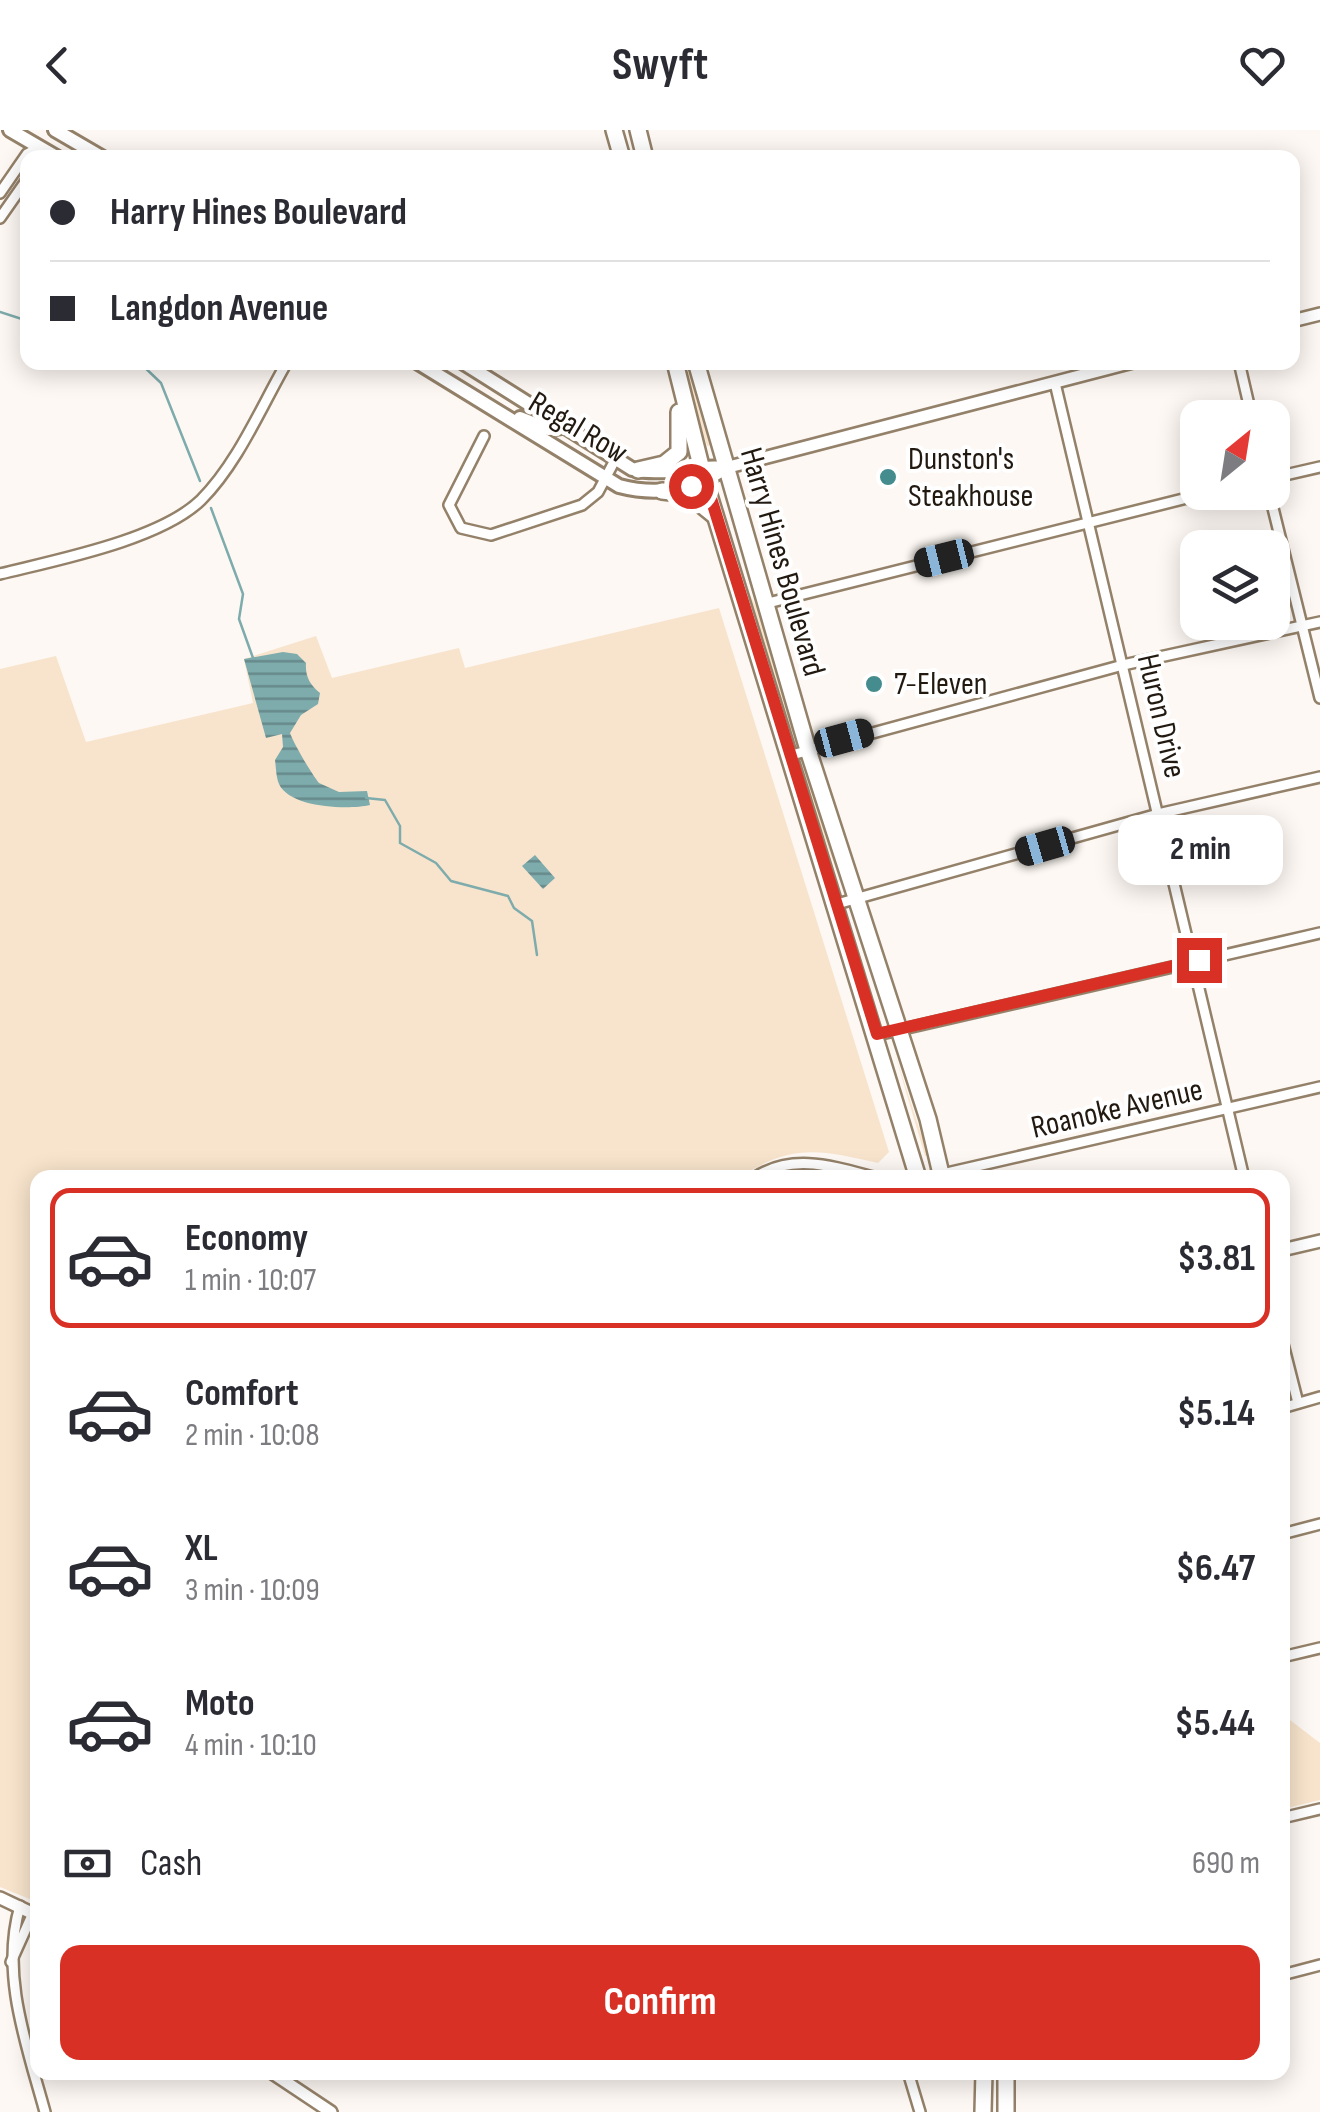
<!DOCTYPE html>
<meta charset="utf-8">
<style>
:root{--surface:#fff;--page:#f2f2f3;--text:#2b2b33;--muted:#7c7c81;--line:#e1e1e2;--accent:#d93025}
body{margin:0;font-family:"Sofia Sans Condensed",sans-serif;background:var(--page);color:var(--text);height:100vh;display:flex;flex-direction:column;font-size:38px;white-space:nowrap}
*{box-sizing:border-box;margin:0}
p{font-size:32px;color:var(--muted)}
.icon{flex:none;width:55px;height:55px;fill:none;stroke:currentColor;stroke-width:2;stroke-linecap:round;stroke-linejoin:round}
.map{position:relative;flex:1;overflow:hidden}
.panel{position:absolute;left:30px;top:1040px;width:1260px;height:910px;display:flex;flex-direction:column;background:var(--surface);border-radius:20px;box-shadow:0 5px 25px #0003}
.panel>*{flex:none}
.hud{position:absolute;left:20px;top:20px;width:1280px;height:220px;border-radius:20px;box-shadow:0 5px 25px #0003;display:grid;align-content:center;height:220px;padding:0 30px;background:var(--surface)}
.needle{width:65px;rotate:30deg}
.tools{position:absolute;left:1180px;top:270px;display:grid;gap:20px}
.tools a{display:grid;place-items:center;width:110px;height:110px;border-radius:20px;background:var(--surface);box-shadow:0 5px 25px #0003;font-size:50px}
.end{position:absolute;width:45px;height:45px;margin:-22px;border:12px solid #d93025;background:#fff;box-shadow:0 0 0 5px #fff}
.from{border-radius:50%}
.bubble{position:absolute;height:70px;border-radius:20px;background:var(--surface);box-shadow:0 5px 25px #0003;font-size:32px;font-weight:700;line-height:70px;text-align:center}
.car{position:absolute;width:30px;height:60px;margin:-30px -15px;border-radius:12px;box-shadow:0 0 8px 2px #0007;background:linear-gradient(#222 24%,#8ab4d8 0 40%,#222 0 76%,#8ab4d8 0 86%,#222 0)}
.hud b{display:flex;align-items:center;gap:35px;height:95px;font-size:38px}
.hud b+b{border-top:2px solid var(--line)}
.hud i{width:25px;height:25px;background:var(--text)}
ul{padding:18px 0 0;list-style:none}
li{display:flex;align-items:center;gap:30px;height:140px;margin:0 20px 15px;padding:0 10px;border:5px solid transparent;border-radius:20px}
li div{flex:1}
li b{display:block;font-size:38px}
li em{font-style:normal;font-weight:700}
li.on{border-color:var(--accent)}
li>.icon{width:90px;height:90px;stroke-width:1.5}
.pay{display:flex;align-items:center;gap:25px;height:110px;padding:0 30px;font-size:38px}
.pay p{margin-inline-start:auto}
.action{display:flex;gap:20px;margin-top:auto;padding:20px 30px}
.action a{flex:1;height:115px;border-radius:20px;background:var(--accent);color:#fff;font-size:40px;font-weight:700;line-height:115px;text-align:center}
header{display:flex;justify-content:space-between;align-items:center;height:130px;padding:0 30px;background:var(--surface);font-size:45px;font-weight:700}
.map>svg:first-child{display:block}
.green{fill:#f8e4cc}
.water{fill:url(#water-rules)}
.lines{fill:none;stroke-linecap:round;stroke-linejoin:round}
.stream{stroke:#7eabac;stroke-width:2.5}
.minor-casing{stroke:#948169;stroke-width:14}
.tertiary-casing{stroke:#948169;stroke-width:16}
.secondary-casing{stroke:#948169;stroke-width:18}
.primary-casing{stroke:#948169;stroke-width:20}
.minor{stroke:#fff;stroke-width:9}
.tertiary{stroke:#fff;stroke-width:11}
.secondary{stroke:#fff;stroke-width:12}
.primary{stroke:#fff;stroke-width:15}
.route{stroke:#d93025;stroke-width:12}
.poi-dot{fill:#448c8d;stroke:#fff;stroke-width:4}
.labels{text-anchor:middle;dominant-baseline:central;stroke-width:8;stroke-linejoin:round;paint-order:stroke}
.street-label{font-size:32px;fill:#221a11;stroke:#fff}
.poi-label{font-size:32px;fill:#221a11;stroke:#fff;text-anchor:start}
</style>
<header><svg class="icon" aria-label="back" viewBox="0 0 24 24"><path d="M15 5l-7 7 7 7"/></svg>Swyft<svg class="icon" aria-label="heart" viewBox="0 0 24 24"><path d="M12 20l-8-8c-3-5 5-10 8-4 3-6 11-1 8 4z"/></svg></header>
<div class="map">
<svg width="1320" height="1982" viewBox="0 0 1320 1982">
<defs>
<pattern id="water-rules" width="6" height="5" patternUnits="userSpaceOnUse" patternTransform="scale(2.5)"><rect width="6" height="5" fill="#7eabac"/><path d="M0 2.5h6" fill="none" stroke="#678a8b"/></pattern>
</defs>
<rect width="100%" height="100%" fill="#fdf8f3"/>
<!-- green -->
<g class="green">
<path d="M681,233H690L712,315L707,316Z"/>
<path d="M742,450L760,483L797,601L792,603L768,543Z"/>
<path d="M719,478L889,1022L878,1033C819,1020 792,1013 739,1048H38L37,1772L0,1757V539L56,526L86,612L253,573L244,529L316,506L332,548L459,518L465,538Z"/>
<path d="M803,638L845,752L841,754L800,639Z"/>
<path d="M894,921L928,1025L925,1026Z"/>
<path d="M1282,1584L1320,1613V1670L1283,1679Z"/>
</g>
<!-- water -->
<g class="water">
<path d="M283,522L297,524L306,533C305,546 310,555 320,563L318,574L301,585L290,603C294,614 311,643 319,653L339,662L367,661L370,675C348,680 290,678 279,654C276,647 276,637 275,630L283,617L282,604L266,608L244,529Z"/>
<path d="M535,725L555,748L543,759L522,736Z"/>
</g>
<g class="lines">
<!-- stream -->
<g class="stream">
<path d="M0,182L28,191"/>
<path d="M139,232L161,253L200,351"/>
<path d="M211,378L243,464L239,489L253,528"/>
<path d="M366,668L385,670L400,696V713L436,733L451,751L508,766L514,778L532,791L537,825"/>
</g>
<defs>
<g id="minor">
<path d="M0,63L27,24L40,17"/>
<path d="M0,88L28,48"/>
<path d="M1239,232L1252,288"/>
<path d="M1055,253L1244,1048"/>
<path d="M484,306L449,375L461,398L491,405L582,375L598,362L615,330"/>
<path d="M1272,348L1320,337"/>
<path d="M1269,362L1320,568"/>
<path d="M0,444C56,430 160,410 201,370C238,333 261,277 287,232"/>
<path d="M764,474L1211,362"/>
<path d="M788,626L1123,535L1320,492"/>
<path d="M837,774L1158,684L1320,647"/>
<path d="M877,905L1320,803"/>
<path d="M754,1048C793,1022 835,1037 877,1048"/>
<path d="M925,1048L1320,957"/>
<path d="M1282,1210L1298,1273"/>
<path d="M1282,1278L1320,1267"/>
<path d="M1282,1404L1320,1394"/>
<path d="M1282,1527L1320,1518"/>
<path d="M1282,1688L1320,1679"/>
<path d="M20,1776C0,1844 27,1916 45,1982"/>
<path d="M11,1832L33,1783"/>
<path d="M1282,1845L1320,1835"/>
<path d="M908,1942L920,1982"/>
</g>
<g id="tertiary">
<path d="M1292,191L1320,184"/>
<path d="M725,338L1133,232"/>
<path d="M1282,1120L1320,1111"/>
<path d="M0,1768L38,1786"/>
<path d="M271,1942L331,1982"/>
</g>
<g id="secondary">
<path d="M10,0L58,28"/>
<path d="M55,0L103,28"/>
<path d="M417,232L619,356C657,366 694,360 725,338"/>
<path d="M462,232L632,339C663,346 694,335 725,338"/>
<path d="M520,288L548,299L561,297"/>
</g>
<g id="primary">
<path d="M614,0L622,28"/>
<path d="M638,0L645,28"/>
<path d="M675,232L705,352L918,1048"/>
<path d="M696,232L808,620L928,989L942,1048"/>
<path d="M638,340L664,334L679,322V282"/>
<path d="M662,361L688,364L715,386"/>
<path d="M1006,1942V1982"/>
<path d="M983,1982L984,1942"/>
</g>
</defs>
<!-- minor casing -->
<use href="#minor" class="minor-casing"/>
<!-- tertiary casing -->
<use href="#tertiary" class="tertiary-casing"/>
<!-- secondary casing -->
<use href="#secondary" class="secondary-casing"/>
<!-- primary casing -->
<use href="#primary" class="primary-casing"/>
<!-- minor -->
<use href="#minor" class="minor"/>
<!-- tertiary -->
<use href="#tertiary" class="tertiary"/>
<!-- secondary -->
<use href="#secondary" class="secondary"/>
<!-- primary -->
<use href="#primary" class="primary"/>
</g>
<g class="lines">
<!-- route -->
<path class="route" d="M691,356L706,352L877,904L1199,830"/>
</g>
<!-- markers -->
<g class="poi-dot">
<circle cx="888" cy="347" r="10"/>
<circle cx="874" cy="554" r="10"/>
</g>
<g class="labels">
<!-- street labels -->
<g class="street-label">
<text transform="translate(578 298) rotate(31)">Regal Row</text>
<text transform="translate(782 432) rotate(74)">Harry Hines Boulevard</text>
<text transform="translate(1161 586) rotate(77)">Huron Drive</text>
<text transform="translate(1117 979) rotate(-13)">Roanoke Avenue</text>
</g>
<!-- poi labels -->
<g class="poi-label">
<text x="908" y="329">Dunston's<tspan x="908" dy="37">Steakhouse</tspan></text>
<text x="894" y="554">7-Eleven</text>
</g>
</g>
</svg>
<div class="tools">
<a><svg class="needle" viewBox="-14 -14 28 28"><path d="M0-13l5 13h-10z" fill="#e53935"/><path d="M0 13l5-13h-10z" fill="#7c7c81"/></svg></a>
<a><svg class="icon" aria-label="layers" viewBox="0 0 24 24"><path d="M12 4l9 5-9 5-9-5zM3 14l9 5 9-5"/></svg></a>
</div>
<i class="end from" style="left:691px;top:356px"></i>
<i class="end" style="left:1199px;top:830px"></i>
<div class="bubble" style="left:1118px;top:685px;width:165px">2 min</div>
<i class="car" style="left:944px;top:428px;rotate:256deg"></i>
<i class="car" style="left:844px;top:608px;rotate:75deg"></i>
<i class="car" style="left:1045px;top:716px;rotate:254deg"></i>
<div class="hud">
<b><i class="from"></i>Harry Hines Boulevard</b>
<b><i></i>Langdon Avenue</b>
</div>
<section class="panel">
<ul>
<li class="on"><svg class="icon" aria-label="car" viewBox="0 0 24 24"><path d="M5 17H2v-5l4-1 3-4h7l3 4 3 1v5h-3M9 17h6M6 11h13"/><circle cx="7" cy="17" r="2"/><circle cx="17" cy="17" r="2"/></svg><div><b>Economy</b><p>1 min · 10:07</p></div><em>$3.81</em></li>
<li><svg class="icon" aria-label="car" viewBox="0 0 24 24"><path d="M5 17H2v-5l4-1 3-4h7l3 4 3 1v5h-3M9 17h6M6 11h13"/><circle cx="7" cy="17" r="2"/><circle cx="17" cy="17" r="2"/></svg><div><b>Comfort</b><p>2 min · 10:08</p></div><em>$5.14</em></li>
<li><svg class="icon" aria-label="car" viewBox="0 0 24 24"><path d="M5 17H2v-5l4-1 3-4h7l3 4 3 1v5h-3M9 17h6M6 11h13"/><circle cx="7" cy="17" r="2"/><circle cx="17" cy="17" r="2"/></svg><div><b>XL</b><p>3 min · 10:09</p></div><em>$6.47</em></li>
<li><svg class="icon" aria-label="car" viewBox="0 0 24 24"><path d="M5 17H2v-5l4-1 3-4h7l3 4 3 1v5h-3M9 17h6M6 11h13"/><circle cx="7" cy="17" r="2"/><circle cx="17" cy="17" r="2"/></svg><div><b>Moto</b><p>4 min · 10:10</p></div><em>$5.44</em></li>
</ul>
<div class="pay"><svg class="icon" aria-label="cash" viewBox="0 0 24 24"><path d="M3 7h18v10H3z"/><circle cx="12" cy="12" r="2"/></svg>Cash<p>690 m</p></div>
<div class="action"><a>Confirm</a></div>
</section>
</div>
